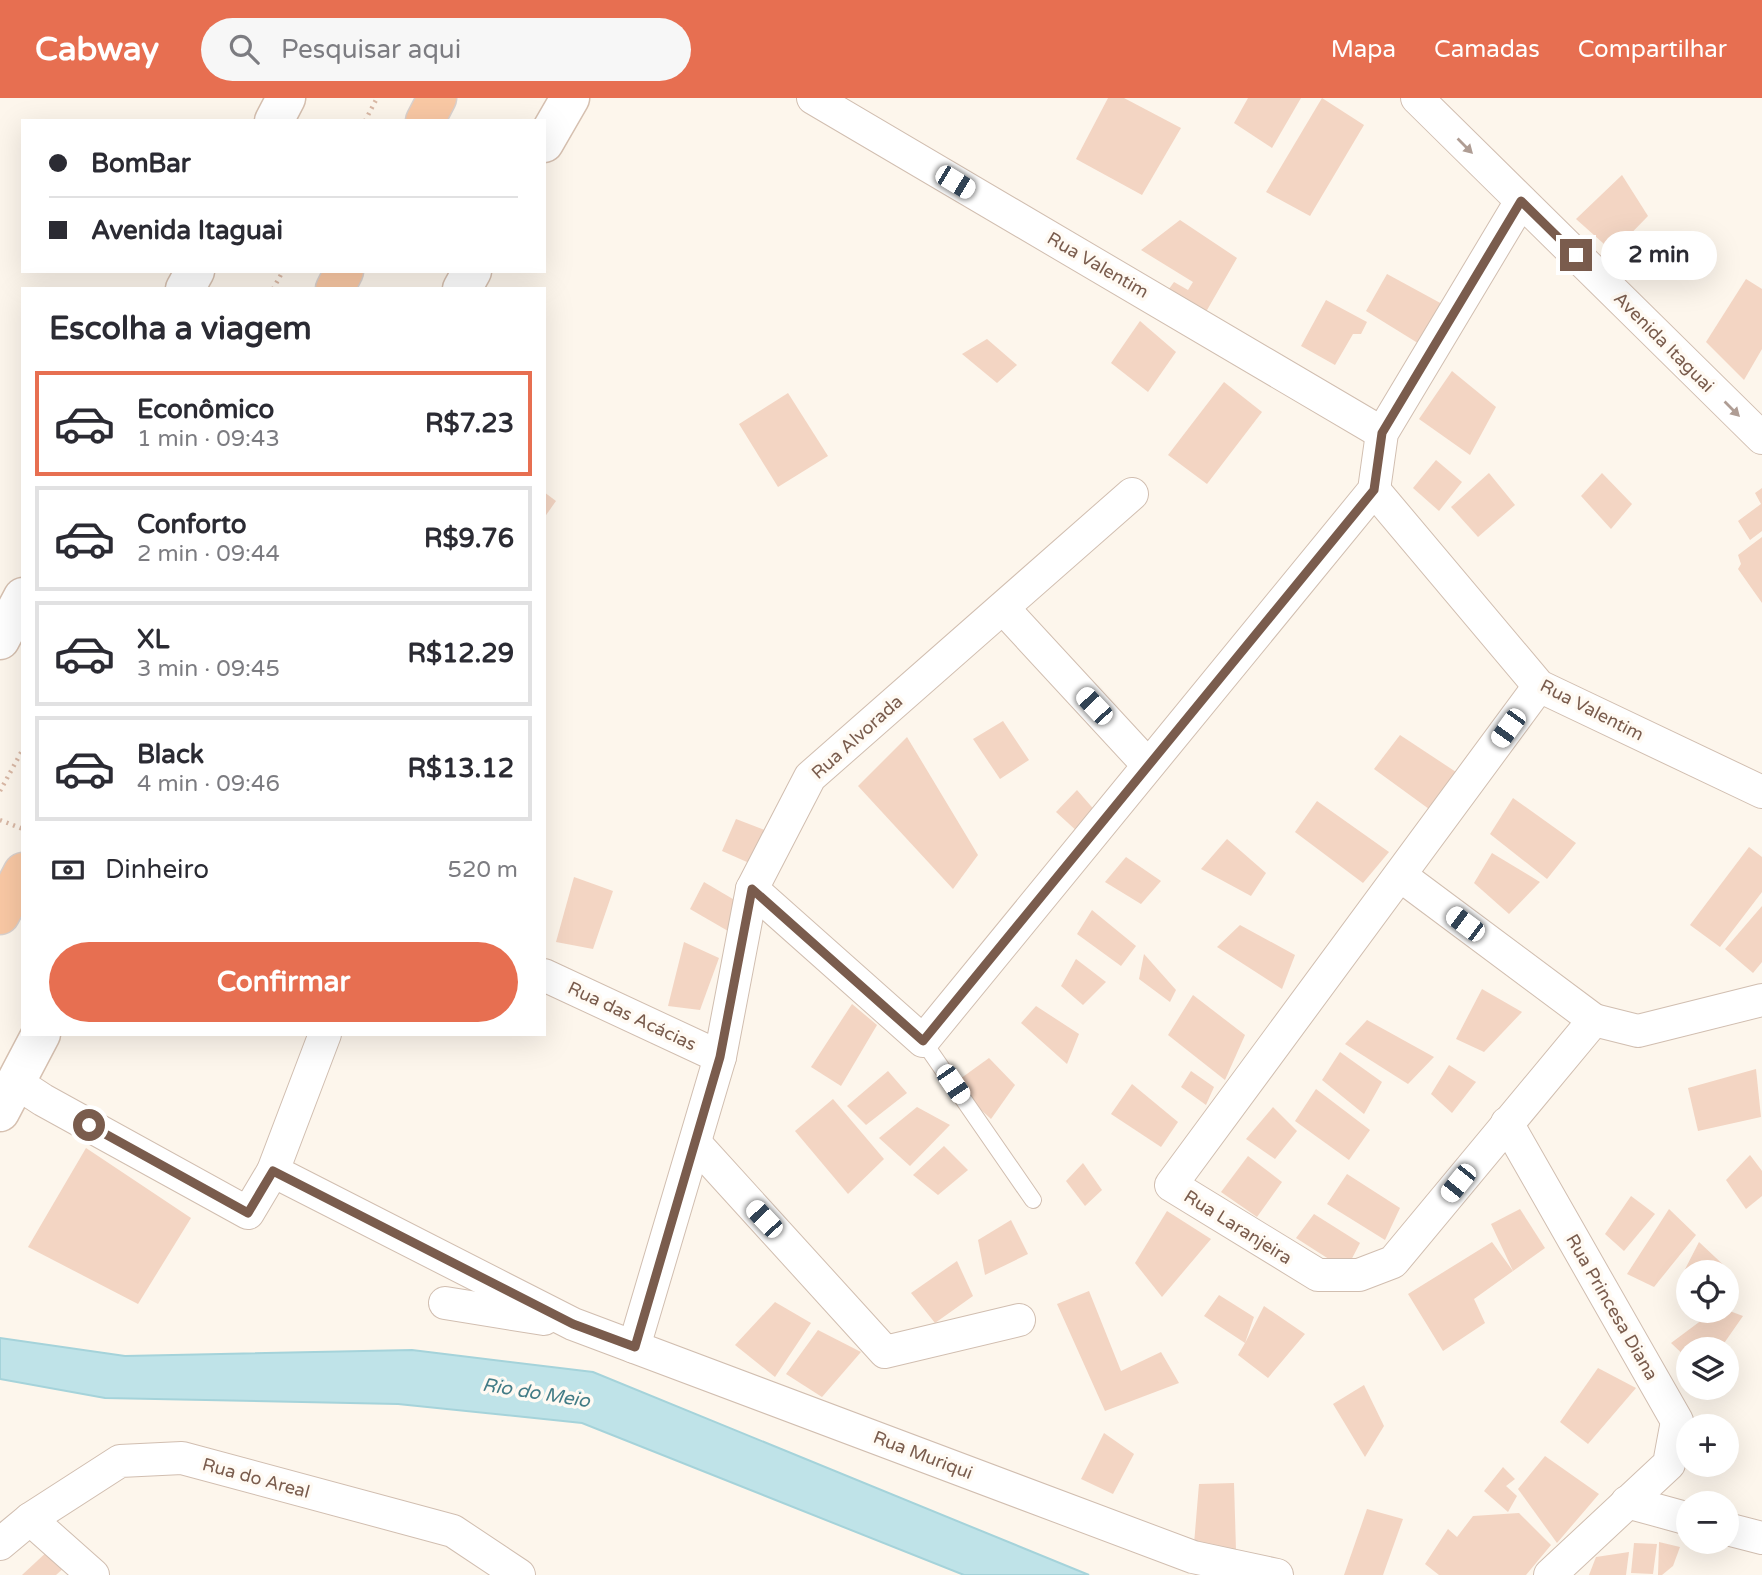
<!DOCTYPE html>
<html lang="pt">
<meta charset="utf-8">
<style>
:root{--surface:#fff;--page:#f7f7f7;--text:#2b2b33;--muted:#7c7c81;--line:#e1e1e2;--accent:#e76f51}
body{margin:0;font-family:"Varela Round",sans-serif;background:var(--page);color:var(--text);height:100vh;display:flex;flex-direction:column;font-size:26px;white-space:nowrap}
*{box-sizing:border-box;margin:0}
p{font-size:23px;color:var(--muted)}
.icon{flex:none;width:38px;height:38px;fill:none;stroke:currentColor;stroke-width:2;stroke-linecap:round;stroke-linejoin:round}
.map{position:relative;flex:1;overflow:hidden}
.details{position:absolute;left:21px;top:189px;width:525px;height:749px;display:flex;flex-direction:column;background:var(--surface);border-radius:0px;box-shadow:0 7px 28px #0002}
.details>*{flex:none}
.top-card{position:absolute;left:21px;top:21px;width:525px;height:154px;border-radius:0px;box-shadow:0 7px 28px #0002;display:grid;align-content:center;height:154px;padding:0 28px;background:var(--surface)}
.fabs{position:absolute;left:1676px;top:1162px;display:grid;gap:14px}
.fabs a{display:grid;place-items:center;width:63px;height:63px;border-radius:50%;background:var(--surface);box-shadow:0 7px 28px #0002;font-size:35px}
.end{position:absolute;width:32px;height:32px;margin:-16px;border:9px solid #7a5c4d;background:#fff;box-shadow:0 0 0 4px #fff}
.from{border-radius:50%}
.bubble{position:absolute;height:49px;border-radius:24px;background:var(--surface);box-shadow:0 7px 28px #0002;font-size:23px;font-weight:700;line-height:49px;text-align:center}
.car{position:absolute;width:21px;height:42px;margin:-21px -10px;border-radius:9px;box-shadow:0 0 5px 2px #0007;background:linear-gradient(#fff 24%,#345 0 40%,#fff 0 76%,#345 0 86%,#fff 0)}
.top-card b{display:flex;align-items:center;gap:24px;height:66px;font-size:26px}
.top-card b+b{border-top:2px solid var(--line)}
.top-card i{width:18px;height:18px;background:var(--text)}
ul{padding:0;list-style:none}
li{display:flex;align-items:center;gap:21px;height:105px;margin:0 14px 10px;padding:0 14px;border:4px solid var(--line);border-radius:0px}
li div{flex:1}
li b{display:block;font-size:26px}
li em{font-style:normal;font-weight:700}
li.selected{border-color:var(--accent)}
li>.icon{width:63px;height:63px;stroke-width:1.5}
h2{padding:0 28px;font-size:32px;line-height:84px}
.pay{display:flex;align-items:center;gap:18px;height:77px;padding:0 28px;font-size:26px}
.pay p{margin-inline-start:auto}
.cta{display:flex;gap:14px;margin-top:auto;padding:14px 28px}
.cta a{flex:1;height:80px;border-radius:42px;background:var(--accent);color:#fff;font-size:28px;font-weight:700;line-height:80px;text-align:center}
header{display:flex;align-items:center;gap:42px;box-sizing:border-box;height:98px;padding:0 35px;background:var(--accent);color:#fff}
header strong{font-size:33px}
nav{display:flex;gap:38px;margin-inline-start:auto;font-size:24px}
.search{width:490px;height:63px;background:var(--page);display:flex;align-items:center;gap:18px;box-sizing:border-box;padding:0 24px;border-radius:38px;color:var(--muted);font-size:26px}
.map>svg:first-child{display:block}
.water{fill:#bfe3e8;stroke:#a5d3da;stroke-width:2}
.building{fill:#f3d5c3}
.lines{fill:none;stroke-linecap:round;stroke-linejoin:round}
.service-casing{stroke:#d1beb0;stroke-width:18}
.minor-casing{stroke:#d1beb0;stroke-width:34}
.secondary-casing{stroke:#d6c0b0;stroke-width:41}
.trunk-casing{stroke:#dad1cd;stroke-width:41}
.path{stroke:#d9b8a5;stroke-width:4.5;stroke-dasharray:2 5;stroke-linecap:butt}
.service{stroke:#fff;stroke-width:16}
.minor{stroke:#fff;stroke-width:32}
.secondary{stroke:#fff;stroke-width:38}
.trunk{stroke:#f9c8a4;stroke-width:38}
.oneway{fill:#af9d94}
.route{stroke:#7a5c4d;stroke-width:9}
.labels{text-anchor:middle;dominant-baseline:central;stroke-width:7;stroke-linejoin:round;paint-order:stroke}
.street-label{font-size:18px;fill:#7a5c4d;stroke:#fffaf3}
.water-label{font-size:19px;font-style:italic;fill:#437c86;stroke:#fffaf3}
</style>
<header>
<strong>Cabway</strong>
<div class="search"><svg class="icon" aria-label="search" viewBox="0 0 24 24"><circle cx="10" cy="10" r="6"/><path d="M15 15l6 6"/></svg>Pesquisar aqui</div>
<nav><a>Mapa</a><a>Camadas</a><a>Compartilhar</a></nav>
</header>
<div class="map">
<svg width="1762" height="1477" viewBox="0 0 1762 1477">
<rect width="100%" height="100%" fill="#fdf6ec"/>
<!-- water -->
<path class="water" d="M0,1240L125,1258L412,1252L593,1274L1089,1477H964L582,1325L398,1306L105,1300L0,1281Z"/>
<!-- building -->
<g class="building">
<path d="M1108,0H1124L1181,30L1142,97L1076,61Z"/>
<path d="M1248,0H1301L1272,50L1234,25Z"/>
<path d="M1322,0L1364,27L1310,118L1266,94Z"/>
<path d="M1622,77L1648,118L1613,154L1576,121Z"/>
<path d="M1180,122L1237,160L1203,219L1166,195L1174,184L1188,192L1193,184L1141,152Z"/>
<path d="M1387,176L1444,207L1421,247L1366,213Z"/>
<path d="M1746,181L1762,191V251L1744,282L1706,244Z"/>
<path d="M1326,202L1367,224L1361,236H1353L1335,267L1301,248Z"/>
<path d="M1140,223L1176,254L1148,294L1111,265Z"/>
<path d="M987,241L1017,267L997,285L962,256Z"/>
<path d="M1452,273L1496,309L1470,357L1419,321Z"/>
<path d="M1224,284L1262,314L1207,386L1168,357Z"/>
<path d="M788,295L828,358L778,389L739,326Z"/>
<path d="M1436,362L1462,384L1439,413L1413,390Z"/>
<path d="M1489,375L1515,407L1478,439L1451,409Z"/>
<path d="M1602,375L1632,406L1611,431L1581,398Z"/>
<path d="M1762,390V433L1750,442L1738,423L1761,406L1755,395Z"/>
<path d="M544,394L556,403L544,420Z"/>
<path d="M1762,439V505L1738,471L1741,466L1738,457Z"/>
<path d="M1003,623L1029,662L1000,681L973,641Z"/>
<path d="M1400,637L1456,674L1429,711L1374,671Z"/>
<path d="M907,639L978,757L953,791L858,688Z"/>
<path d="M1077,692L1097,715L1079,735L1056,714Z"/>
<path d="M1513,700L1576,745L1547,781L1490,736Z"/>
<path d="M1317,703L1389,754L1363,785L1295,734Z"/>
<path d="M736,721L770,734L756,768L722,753Z"/>
<path d="M1227,741L1266,775L1251,798L1201,771Z"/>
<path d="M1749,749L1762,759V794L1720,849L1690,827Z"/>
<path d="M1492,755L1540,784L1509,816L1474,785Z"/>
<path d="M1126,759L1161,783L1141,806L1105,784Z"/>
<path d="M574,779L613,793L593,851L556,844Z"/>
<path d="M704,784L743,807L728,833L690,811Z"/>
<path d="M1762,808V864L1753,875L1725,851Z"/>
<path d="M1092,812L1136,848L1121,868L1077,836Z"/>
<path d="M1240,827L1295,857L1282,891L1217,849Z"/>
<path d="M684,844L719,860L700,912L668,908Z"/>
<path d="M1144,856L1176,892L1170,904L1139,881Z"/>
<path d="M1076,861L1106,884L1083,907L1061,888Z"/>
<path d="M1482,891L1522,914L1484,954L1456,941Z"/>
<path d="M1193,897L1245,937L1225,982L1168,937Z"/>
<path d="M852,906L877,927L841,988L811,969Z"/>
<path d="M1036,908L1079,936L1067,966L1021,925Z"/>
<path d="M1367,922L1434,959L1408,986L1345,946Z"/>
<path d="M1340,954L1382,984L1364,1016L1322,982Z"/>
<path d="M989,960L1015,987L991,1021L953,986Z"/>
<path d="M1449,967L1476,984L1452,1015L1431,996Z"/>
<path d="M1756,971L1761,1019L1698,1033L1688,990Z"/>
<path d="M888,973L907,995L866,1027L847,1008Z"/>
<path d="M1191,973L1214,989L1206,1007L1181,989Z"/>
<path d="M1132,986L1178,1024L1161,1049L1111,1016Z"/>
<path d="M1316,991L1370,1032L1349,1062L1295,1023Z"/>
<path d="M833,1001L884,1061L848,1096L795,1033Z"/>
<path d="M917,1009L950,1027L910,1068L879,1040Z"/>
<path d="M1273,1009L1297,1033L1275,1061L1246,1041Z"/>
<path d="M944,1048L968,1072L938,1097L913,1077Z"/>
<path d="M86,1050L191,1120L138,1206L28,1149Z"/>
<path d="M1750,1057L1762,1073V1098L1746,1111L1726,1082Z"/>
<path d="M1248,1058L1282,1084L1257,1119L1221,1094Z"/>
<path d="M1083,1065L1102,1092L1085,1108L1066,1083Z"/>
<path d="M1347,1076L1400,1110L1385,1142L1327,1106Z"/>
<path d="M1631,1098L1655,1116L1624,1153L1605,1136Z"/>
<path d="M1520,1111L1545,1150L1513,1173L1491,1126Z"/>
<path d="M1669,1111L1696,1137L1654,1189L1627,1176Z"/>
<path d="M1167,1113L1211,1141L1162,1199L1135,1165Z"/>
<path d="M1314,1116L1360,1145L1346,1172L1296,1140Z"/>
<path d="M1011,1122L1028,1156L985,1177L978,1142Z"/>
<path d="M1492,1144L1513,1173L1474,1201L1485,1225L1443,1253L1408,1196Z"/>
<path d="M1699,1144L1731,1174H1689V1189L1679,1183Z"/>
<path d="M957,1163L973,1198L935,1225L911,1195Z"/>
<path d="M1089,1193L1121,1273L1161,1254L1179,1285L1105,1313L1057,1206Z"/>
<path d="M1219,1197L1254,1219L1245,1245L1264,1208L1305,1236L1268,1280L1238,1257L1245,1245L1204,1218Z"/>
<path d="M775,1204L811,1225L775,1279L735,1247Z"/>
<path d="M1727,1212L1743,1218L1720,1251H1689V1262L1671,1245L1714,1213Z"/>
<path d="M818,1232L861,1254L822,1299L786,1276Z"/>
<path d="M1598,1270L1636,1290L1588,1346L1560,1324Z"/>
<path d="M1364,1287L1384,1328L1365,1359L1333,1306Z"/>
<path d="M1104,1335L1134,1356L1113,1396L1081,1381Z"/>
<path d="M1545,1358L1599,1396L1557,1445L1518,1391Z"/>
<path d="M1503,1369L1515,1381L1506,1388L1517,1398L1508,1414L1484,1393Z"/>
<path d="M1234,1385L1236,1452L1194,1446L1199,1386Z"/>
<path d="M1367,1411L1403,1421L1383,1477H1344Z"/>
<path d="M1519,1415L1551,1447L1526,1477H1439L1425,1466L1448,1431L1457,1439L1473,1418Z"/>
<path d="M1659,1444L1680,1449L1673,1468L1662,1477H1658Z"/>
<path d="M1634,1445L1657,1446L1653,1476L1631,1475Z"/>
<path d="M50,1451L66,1468L56,1477H22Z"/>
<path d="M1629,1454L1626,1477H1589L1596,1459Z"/>
</g>
<g class="lines">
<defs>
<path id="service" d="M923,943L1033,1102"/>
<g id="minor">
<path d="M813,0L1382,335"/>
<path d="M1417,0L1762,340"/>
<path d="M1374,392L1539,588L1762,694"/>
<path d="M1003,510L1148,667"/>
<path d="M1539,588L1171,1087L1318,1177H1359L1393,1164L1594,922L1638,933L1762,902"/>
<path d="M1401,778L1594,922"/>
<path d="M752,791L923,943L1374,392L1382,335L1521,103"/>
<path d="M544,877L720,959"/>
<path d="M14,983L43,1002L248,1115L273,1073L325,936"/>
<path d="M1507,1025L1677,1323L1669,1366L1550,1477"/>
<path d="M695,1045L885,1254L1019,1222"/>
<path d="M273,1073L573,1226L1193,1459L1277,1477"/>
<path d="M445,1205L544,1221"/>
<path d="M634,1249L720,959L752,791L810,679L1132,396"/>
<path d="M1627,1404L1689,1421"/>
<path d="M30,1421L93,1477"/>
<path d="M1727,1431L1762,1440"/>
<path d="M0,1446L30,1421L120,1363L182,1360L453,1433L519,1477"/>
</g>
<g id="secondary">
<path d="M274,23L286,0"/>
<path d="M544,45L570,0"/>
<path d="M185,191L195,173"/>
<path d="M462,191L472,173"/>
<path d="M0,542L23,499"/>
<path d="M0,1014L41,936"/>
</g>
<g id="trunk">
<path d="M425,23L437,0"/>
<path d="M335,191L344,173"/>
<path d="M0,817L23,774"/>
</g>
</defs>
<!-- service casing -->
<use href="#service" class="service-casing"/>
<!-- minor casing -->
<use href="#minor" class="minor-casing"/>
<!-- secondary casing -->
<use href="#secondary" class="secondary-casing"/>
<!-- trunk casing -->
<use href="#trunk" class="trunk-casing"/>
<!-- path -->
<g class="path">
<path d="M365,23L377,0"/>
<path d="M273,191L283,173"/>
<path d="M0,693L23,651"/>
<path d="M0,722L23,731"/>
</g>
<!-- service -->
<use href="#service" class="service"/>
<!-- minor -->
<use href="#minor" class="minor"/>
<!-- secondary -->
<use href="#secondary" class="secondary"/>
<!-- trunk -->
<use href="#trunk" class="trunk"/>
</g>
<!-- one-way arrows -->
<defs><path id="oneway-solid" d="M-6-.8H1V-3.2L6.5 0L1 3.2V.8H-6Z" transform="scale(1.75)"/></defs>
<g class="oneway">
<use href="#oneway-solid" transform="translate(1465 48) rotate(45)"/>
<use href="#oneway-solid" transform="translate(1732 311) rotate(45)"/>
</g>
<g class="lines">
<!-- route -->
<path class="route" d="M89,1027L248,1115L273,1073L573,1226L635,1249L720,959L752,791L923,943L1374,392L1382,335L1521,103L1576,157"/>
</g>
<g class="labels">
<!-- street labels -->
<g class="street-label">
<text transform="translate(1098 167) rotate(30)">Rua Valentim</text>
<text transform="translate(1664 244) rotate(45)">Avenida Itaguai</text>
<text transform="translate(1592 612) rotate(27)">Rua Valentim</text>
<text transform="translate(857 639) rotate(-42)">Rua Alvorada</text>
<text transform="translate(632 918) rotate(25)">Rua das Acácias</text>
<text transform="translate(1238 1129) rotate(32)">Rua Laranjeira</text>
<text transform="translate(1612 1209) rotate(60)">Rua Princesa Diana</text>
<text transform="translate(923 1357) rotate(21)">Rua Muriqui</text>
<text transform="translate(256 1380) rotate(15)">Rua do Areal</text>
</g>
<!-- water labels -->
<g class="water-label">
<text transform="translate(536 1295) rotate(9)">Rio do Meio</text>
</g>
</g>
</svg>
<div class="fabs">
<a><svg class="icon" aria-label="locate" viewBox="0 0 24 24"><circle cx="12" cy="12" r="6"/><path d="M12 2v4M12 18v4M2 12h4M18 12h4"/></svg></a>
<a><svg class="icon" aria-label="layers" viewBox="0 0 24 24"><path d="M12 4l9 5-9 5-9-5zM3 14l9 5 9-5"/></svg></a>
<a>+</a>
<a>−</a>
</div>
<i class="end from" style="left:89px;top:1027px"></i>
<i class="end" style="left:1576px;top:157px"></i>
<div class="bubble" style="left:1601px;top:133px;width:116px">2 min</div>
<i class="car" style="left:955px;top:84px;rotate:121deg"></i>
<i class="car" style="left:1094px;top:608px;rotate:317deg"></i>
<i class="car" style="left:1508px;top:630px;rotate:216deg"></i>
<i class="car" style="left:1465px;top:826px;rotate:307deg"></i>
<i class="car" style="left:953px;top:986px;rotate:146deg"></i>
<i class="car" style="left:1458px;top:1085px;rotate:219deg"></i>
<i class="car" style="left:764px;top:1121px;rotate:317deg"></i>
<div class="top-card">
<b><i class="from"></i>BomBar</b>
<b><i></i>Avenida Itaguai</b>
</div>
<section class="details">
<h2>Escolha a viagem</h2>
<ul>
<li class="selected"><svg class="icon" aria-label="car" viewBox="0 0 24 24"><path d="M5 17H2v-5l4-1 3-4h7l3 4 3 1v5h-3M9 17h6M6 11h13"/><circle cx="7" cy="17" r="2"/><circle cx="17" cy="17" r="2"/></svg><div><b>Econômico</b><p>1 min · 09:43</p></div><em>R$7.23</em></li>
<li><svg class="icon" aria-label="car" viewBox="0 0 24 24"><path d="M5 17H2v-5l4-1 3-4h7l3 4 3 1v5h-3M9 17h6M6 11h13"/><circle cx="7" cy="17" r="2"/><circle cx="17" cy="17" r="2"/></svg><div><b>Conforto</b><p>2 min · 09:44</p></div><em>R$9.76</em></li>
<li><svg class="icon" aria-label="car" viewBox="0 0 24 24"><path d="M5 17H2v-5l4-1 3-4h7l3 4 3 1v5h-3M9 17h6M6 11h13"/><circle cx="7" cy="17" r="2"/><circle cx="17" cy="17" r="2"/></svg><div><b>XL</b><p>3 min · 09:45</p></div><em>R$12.29</em></li>
<li><svg class="icon" aria-label="car" viewBox="0 0 24 24"><path d="M5 17H2v-5l4-1 3-4h7l3 4 3 1v5h-3M9 17h6M6 11h13"/><circle cx="7" cy="17" r="2"/><circle cx="17" cy="17" r="2"/></svg><div><b>Black</b><p>4 min · 09:46</p></div><em>R$13.12</em></li>
</ul>
<div class="pay"><svg class="icon" aria-label="cash" viewBox="0 0 24 24"><path d="M3 7h18v10H3z"/><circle cx="12" cy="12" r="2"/></svg>Dinheiro<p>520 m</p></div>
<div class="cta"><a>Confirmar</a></div>
</section>
</div>
